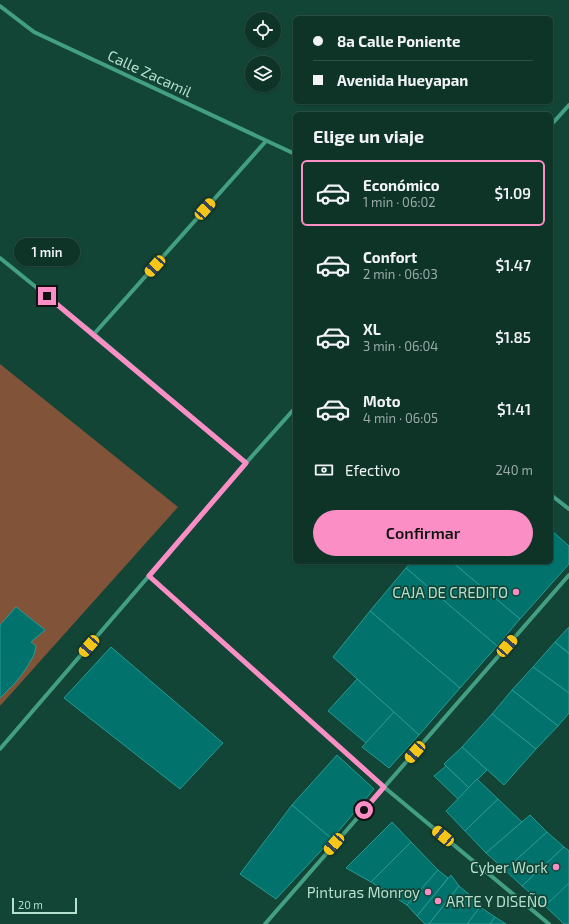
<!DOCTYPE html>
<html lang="es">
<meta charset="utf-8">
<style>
:root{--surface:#0e3428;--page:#1c3f34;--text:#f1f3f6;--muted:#9baaa8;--line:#2e4f45;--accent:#fb8fc5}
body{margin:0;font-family:"Exo 2",sans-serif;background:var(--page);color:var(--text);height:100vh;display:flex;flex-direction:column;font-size:15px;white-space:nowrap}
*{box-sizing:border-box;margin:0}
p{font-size:13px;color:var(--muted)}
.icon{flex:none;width:22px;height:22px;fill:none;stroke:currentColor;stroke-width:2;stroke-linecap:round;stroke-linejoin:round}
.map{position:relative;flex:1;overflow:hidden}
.details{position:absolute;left:293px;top:112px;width:260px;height:452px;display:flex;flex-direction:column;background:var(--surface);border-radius:6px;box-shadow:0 1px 3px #0004,0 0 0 1px var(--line)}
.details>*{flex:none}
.guide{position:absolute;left:293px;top:16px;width:260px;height:88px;border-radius:6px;box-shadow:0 1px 3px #0004,0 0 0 1px var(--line);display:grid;align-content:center;height:88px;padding:0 20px;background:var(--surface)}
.controls{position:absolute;left:245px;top:12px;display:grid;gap:8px}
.controls a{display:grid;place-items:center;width:36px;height:36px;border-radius:50%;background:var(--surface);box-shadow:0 1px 3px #0004,0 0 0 1px var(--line);font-size:20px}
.scale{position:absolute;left:12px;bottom:10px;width:65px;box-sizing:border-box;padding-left:4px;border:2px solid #b5dfce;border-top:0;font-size:11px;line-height:14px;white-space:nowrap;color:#b5dfce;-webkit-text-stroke:3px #134536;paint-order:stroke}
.end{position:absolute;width:18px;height:18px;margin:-9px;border:5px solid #fb8fc5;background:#111;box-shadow:0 0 0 2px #111}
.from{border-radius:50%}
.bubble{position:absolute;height:28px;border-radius:14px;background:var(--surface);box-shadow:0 1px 3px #0004,0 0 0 1px var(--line);font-size:13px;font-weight:600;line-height:28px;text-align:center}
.car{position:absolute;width:12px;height:24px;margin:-12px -6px;border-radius:5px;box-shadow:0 0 3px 1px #0007;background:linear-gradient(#f5c518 24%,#345 0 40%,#f5c518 0 76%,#345 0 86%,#f5c518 0)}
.guide b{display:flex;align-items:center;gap:14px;height:38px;font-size:15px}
.guide b+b{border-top:1px solid var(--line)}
.guide i{width:10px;height:10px;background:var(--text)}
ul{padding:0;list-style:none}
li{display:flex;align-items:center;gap:12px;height:66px;margin:0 8px 6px;padding:0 12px;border:2px solid transparent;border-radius:6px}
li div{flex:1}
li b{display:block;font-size:15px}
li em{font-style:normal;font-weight:600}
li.active{border-color:var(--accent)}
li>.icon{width:36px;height:36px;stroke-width:1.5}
h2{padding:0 20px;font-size:18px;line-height:48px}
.pay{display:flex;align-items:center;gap:10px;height:44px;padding:0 20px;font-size:15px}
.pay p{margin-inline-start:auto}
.action{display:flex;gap:8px;margin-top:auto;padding:8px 20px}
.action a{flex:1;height:46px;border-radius:24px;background:var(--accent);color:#111;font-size:16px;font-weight:600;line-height:46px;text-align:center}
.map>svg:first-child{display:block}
.green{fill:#815339}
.building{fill:#02726d;stroke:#269a94}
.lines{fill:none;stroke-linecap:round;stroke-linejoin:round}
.minor{stroke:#439f83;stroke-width:4}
.route{stroke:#fb8fc5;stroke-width:5}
.poi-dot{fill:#fb8fc5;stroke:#134536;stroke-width:1.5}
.labels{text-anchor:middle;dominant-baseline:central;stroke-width:3.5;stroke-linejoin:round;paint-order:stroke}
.street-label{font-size:15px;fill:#b5dfce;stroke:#134536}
.poi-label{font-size:15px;fill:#b5dfce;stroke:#134536;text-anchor:end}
</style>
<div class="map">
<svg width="569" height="924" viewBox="0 0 569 924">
<rect width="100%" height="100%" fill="#134536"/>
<!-- green -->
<path class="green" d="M0,364L178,507L0,706Z"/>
<!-- building -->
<g class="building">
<path d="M551,530L569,546V564L520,619L452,562H551Z"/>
<path d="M411,562H452L520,619L497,646L406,568Z"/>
<path d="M406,568L497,646L460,688L370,611Z"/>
<path d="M16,607L45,630L31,642L36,646L34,655L25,670L16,682L0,698V625Z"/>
<path d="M370,611L460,688L419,735L333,657Z"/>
<path d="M569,627V653L555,642Z"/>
<path d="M555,642L569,654V693L533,667Z"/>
<path d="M111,647L223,743L180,789L64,698Z"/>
<path d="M533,667L569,693V713L558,726L512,690Z"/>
<path d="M357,679L394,712L366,743L328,711Z"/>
<path d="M512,690L558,726L536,749L492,714Z"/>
<path d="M394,712L419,735L389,768L362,747Z"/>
<path d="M492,714L536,749L504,785L462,747Z"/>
<path d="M462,747L487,770L469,788L444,764Z"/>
<path d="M337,755L374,789L332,839L292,805Z"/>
<path d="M446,766L469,788L458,799L434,776Z"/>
<path d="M477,779L498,799L465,831L446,811Z"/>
<path d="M498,799L522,822L486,853L465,831Z"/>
<path d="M292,805L332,839L276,899L240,874Z"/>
<path d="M530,815L547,832L505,870L486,853Z"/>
<path d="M392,822L411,842L371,882L346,868Z"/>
<path d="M547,832L564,847L522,886L505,870Z"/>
<path d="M411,842L438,870L407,905L371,882Z"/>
<path d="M564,847L569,851V884L545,906L522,886Z"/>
<path d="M438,870L448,878L417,916L407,905Z"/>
<path d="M451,875L459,886L429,924H425L417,916Z"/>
<path d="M569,883V924H564L545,906Z"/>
<path d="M459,886L482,905L467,924H429Z"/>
<path d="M480,907L495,917L490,924H467Z"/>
<path d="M495,917L506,924H490Z"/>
</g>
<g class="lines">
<!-- minor -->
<g class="minor">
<path d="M0,6L34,32L295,154"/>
<path d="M551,125L569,105"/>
<path d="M0,258L94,334L246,463"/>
<path d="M94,334L266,141"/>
<path d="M551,495L569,509"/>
<path d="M149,576L384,787L549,924"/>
<path d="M0,749L246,463L295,408"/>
<path d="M265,924L569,575"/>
</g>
</g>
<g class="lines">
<!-- route -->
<path class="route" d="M47,296L246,463L149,576L384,787L364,810"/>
</g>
<!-- markers -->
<g class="poi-dot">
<circle cx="516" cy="592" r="4"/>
<circle cx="556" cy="867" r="4"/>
<circle cx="428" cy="892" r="4"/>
<circle cx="438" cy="901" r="4"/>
</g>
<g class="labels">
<!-- street labels -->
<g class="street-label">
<text transform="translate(150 73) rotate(25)">Calle Zacamil</text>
</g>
<!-- poi labels -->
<g class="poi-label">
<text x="508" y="592">CAJA DE CREDITO</text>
<text x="548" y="867">Cyber Work</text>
<text x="420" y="892">Pinturas Monroy</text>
<text x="446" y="901" text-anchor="start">ARTE Y DISEÑO</text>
</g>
</g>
</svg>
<div class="controls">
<a><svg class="icon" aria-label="locate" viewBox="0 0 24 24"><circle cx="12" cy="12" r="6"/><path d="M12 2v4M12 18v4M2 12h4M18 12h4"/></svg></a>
<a><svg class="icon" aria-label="layers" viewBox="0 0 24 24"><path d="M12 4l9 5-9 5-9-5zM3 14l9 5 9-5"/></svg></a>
</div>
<div class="scale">20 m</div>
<i class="end from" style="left:364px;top:810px"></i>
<i class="end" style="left:47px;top:296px"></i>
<div class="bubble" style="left:14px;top:238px;width:66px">1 min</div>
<i class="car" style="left:205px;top:209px;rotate:42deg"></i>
<i class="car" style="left:155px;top:266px;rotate:222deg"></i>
<i class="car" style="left:89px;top:646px;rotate:221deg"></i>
<i class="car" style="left:507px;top:646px;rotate:41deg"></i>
<i class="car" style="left:415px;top:752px;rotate:221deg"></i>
<i class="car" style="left:443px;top:836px;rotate:310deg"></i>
<i class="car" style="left:334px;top:844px;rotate:221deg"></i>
<div class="guide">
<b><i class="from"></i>8a Calle Poniente</b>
<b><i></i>Avenida Hueyapan</b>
</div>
<section class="details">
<h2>Elige un viaje</h2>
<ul>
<li class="active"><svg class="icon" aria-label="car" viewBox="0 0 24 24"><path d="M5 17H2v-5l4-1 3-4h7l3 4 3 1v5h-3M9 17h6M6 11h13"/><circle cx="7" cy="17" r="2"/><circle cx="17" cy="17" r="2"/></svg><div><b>Económico</b><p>1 min · 06:02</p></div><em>$1.09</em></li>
<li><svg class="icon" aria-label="car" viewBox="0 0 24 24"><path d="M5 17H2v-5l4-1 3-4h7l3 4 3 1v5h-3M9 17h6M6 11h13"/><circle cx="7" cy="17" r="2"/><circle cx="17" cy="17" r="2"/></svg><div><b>Confort</b><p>2 min · 06:03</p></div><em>$1.47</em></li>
<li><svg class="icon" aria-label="car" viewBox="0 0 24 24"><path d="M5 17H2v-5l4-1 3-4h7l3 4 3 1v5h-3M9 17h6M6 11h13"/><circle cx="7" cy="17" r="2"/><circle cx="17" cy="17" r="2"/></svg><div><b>XL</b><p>3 min · 06:04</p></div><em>$1.85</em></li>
<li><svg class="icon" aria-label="car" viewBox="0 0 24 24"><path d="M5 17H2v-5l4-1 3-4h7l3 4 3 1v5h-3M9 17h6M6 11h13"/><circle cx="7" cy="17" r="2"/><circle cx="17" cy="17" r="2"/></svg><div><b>Moto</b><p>4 min · 06:05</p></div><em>$1.41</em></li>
</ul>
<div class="pay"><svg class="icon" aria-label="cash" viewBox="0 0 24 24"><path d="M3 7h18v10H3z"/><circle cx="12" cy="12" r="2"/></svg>Efectivo<p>240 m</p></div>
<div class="action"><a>Confirmar</a></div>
</section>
</div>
